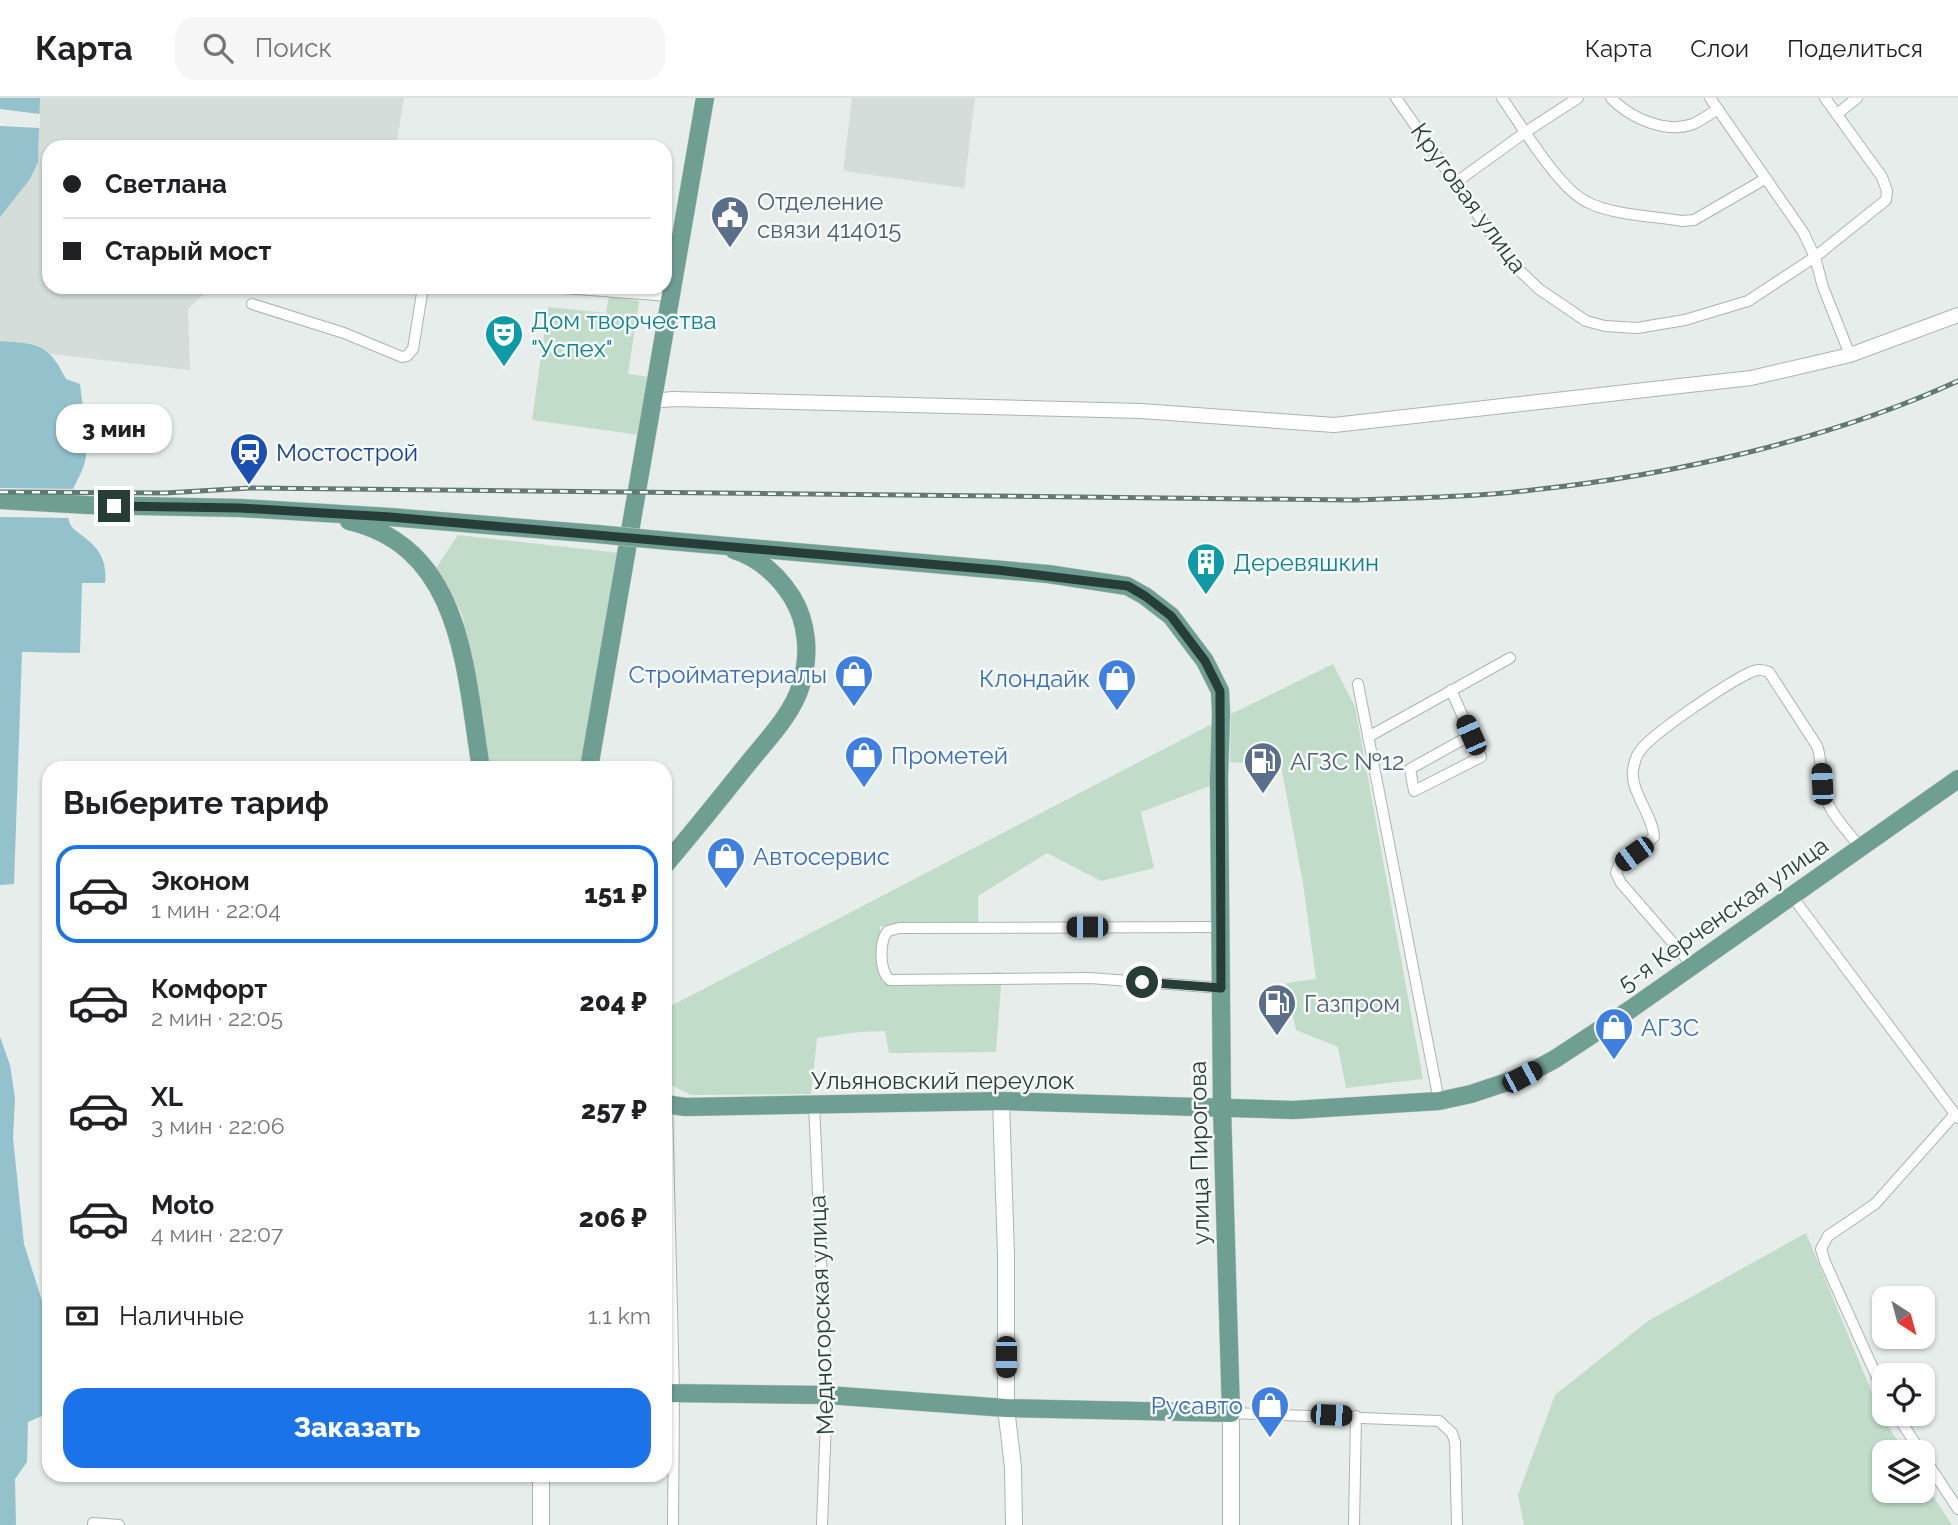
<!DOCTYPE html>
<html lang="ru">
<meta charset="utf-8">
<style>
:root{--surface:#fff;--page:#f6f6f6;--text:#202124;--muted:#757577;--line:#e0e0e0;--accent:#1a73e8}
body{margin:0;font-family:Raleway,sans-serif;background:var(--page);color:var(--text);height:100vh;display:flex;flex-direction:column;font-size:26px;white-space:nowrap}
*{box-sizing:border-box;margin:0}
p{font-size:23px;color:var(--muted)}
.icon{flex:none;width:38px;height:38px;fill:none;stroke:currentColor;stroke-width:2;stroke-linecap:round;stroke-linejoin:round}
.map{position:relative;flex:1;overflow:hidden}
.drawer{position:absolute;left:42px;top:663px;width:630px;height:721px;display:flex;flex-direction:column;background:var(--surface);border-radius:21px;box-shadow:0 2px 5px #0004}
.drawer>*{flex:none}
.banner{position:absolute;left:42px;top:42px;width:630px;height:154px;border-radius:21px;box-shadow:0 2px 5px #0004;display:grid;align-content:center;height:154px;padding:0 21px;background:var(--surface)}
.needle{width:46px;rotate:144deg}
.controls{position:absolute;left:1872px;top:1188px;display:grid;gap:14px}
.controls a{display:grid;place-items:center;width:63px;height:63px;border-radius:14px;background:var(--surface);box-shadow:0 2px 5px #0004;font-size:35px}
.end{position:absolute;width:32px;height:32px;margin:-16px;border:9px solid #273e38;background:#fff;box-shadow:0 0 0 4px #fff}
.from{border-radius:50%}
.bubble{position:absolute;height:49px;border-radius:21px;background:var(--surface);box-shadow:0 2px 5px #0004;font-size:23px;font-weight:800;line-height:49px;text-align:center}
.car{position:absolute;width:21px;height:42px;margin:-21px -10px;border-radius:9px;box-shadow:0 0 5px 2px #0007;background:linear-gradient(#222 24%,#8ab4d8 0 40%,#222 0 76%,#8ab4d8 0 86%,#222 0)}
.banner b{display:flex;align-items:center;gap:24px;height:66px;font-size:26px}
.banner b+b{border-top:2px solid var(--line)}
.banner i{width:18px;height:18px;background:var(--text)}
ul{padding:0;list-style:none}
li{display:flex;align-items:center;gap:21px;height:98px;margin:0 14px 10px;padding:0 7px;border:4px solid transparent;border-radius:21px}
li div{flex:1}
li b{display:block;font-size:26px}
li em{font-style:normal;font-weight:800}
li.active{border-color:var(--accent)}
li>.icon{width:63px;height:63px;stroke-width:1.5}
h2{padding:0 21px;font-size:32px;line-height:84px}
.pay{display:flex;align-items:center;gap:18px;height:77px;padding:0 21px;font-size:26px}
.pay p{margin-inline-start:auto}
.button{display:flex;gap:14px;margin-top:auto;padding:14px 21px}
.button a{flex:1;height:80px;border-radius:21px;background:var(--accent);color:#fff;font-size:28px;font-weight:800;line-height:80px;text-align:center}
header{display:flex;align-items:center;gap:42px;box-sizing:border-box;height:98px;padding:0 35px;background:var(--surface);border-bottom:2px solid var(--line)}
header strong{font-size:33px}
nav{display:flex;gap:38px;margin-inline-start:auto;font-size:24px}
.search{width:490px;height:63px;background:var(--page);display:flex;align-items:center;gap:18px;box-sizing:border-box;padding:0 24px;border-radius:21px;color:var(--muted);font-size:26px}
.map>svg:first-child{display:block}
.built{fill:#d4ddd9}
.green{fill:#c1dcc9}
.water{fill:#94c2cc}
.pier{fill:#e6edea}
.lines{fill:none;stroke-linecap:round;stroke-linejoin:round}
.minor-casing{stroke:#a9b5b1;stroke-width:12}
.tertiary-casing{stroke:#a9b5b1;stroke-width:16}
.secondary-casing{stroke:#a5b8b2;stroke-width:18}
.primary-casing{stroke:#c3c9c7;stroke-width:19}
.minor{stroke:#fff;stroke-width:10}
.tertiary{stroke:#fff;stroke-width:14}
.secondary{stroke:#fff;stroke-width:16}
.primary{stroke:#6f9e93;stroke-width:18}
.rail-casing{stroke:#617973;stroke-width:5}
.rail{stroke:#f6faf8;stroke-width:2.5;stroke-dasharray:8;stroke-linecap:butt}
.primary-bridge-casing{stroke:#c3c9c7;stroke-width:19;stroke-linecap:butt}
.primary-bridge{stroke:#6f9e93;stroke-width:18}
.route{stroke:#273e38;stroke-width:9}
.labels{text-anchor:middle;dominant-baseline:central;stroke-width:5;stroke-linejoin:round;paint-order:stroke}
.street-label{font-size:24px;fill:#273e38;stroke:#f6faf8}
.service-label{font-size:24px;fill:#4e5e75;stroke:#f6faf8;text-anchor:start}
.culture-label{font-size:24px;fill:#0d838f;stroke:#f6faf8;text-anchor:start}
.transit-label{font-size:24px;fill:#164399;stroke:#f6faf8;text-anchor:start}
.shop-label{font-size:24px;fill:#366cbe;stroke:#f6faf8;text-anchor:end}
</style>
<header>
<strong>Карта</strong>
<div class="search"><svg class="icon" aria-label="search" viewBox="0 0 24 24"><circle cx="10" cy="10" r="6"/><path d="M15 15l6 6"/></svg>Поиск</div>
<nav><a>Карта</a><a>Слои</a><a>Поделиться</a></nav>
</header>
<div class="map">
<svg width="1958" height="1427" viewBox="0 0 1958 1427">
<rect width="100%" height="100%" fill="#e6edea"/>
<!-- built -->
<g class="built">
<path d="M40,0H404L396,49H49V189H226V191H209L188,211L190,272L51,256L42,249L34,246L0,243V119L38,64Z"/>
<path d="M852,0H975L964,90L843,73Z"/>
</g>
<!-- green -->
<g class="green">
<path d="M609,198L639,203L628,276L650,279L640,337L532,322L548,209L606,215Z"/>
<path d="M458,437L620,455L580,670H490L462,516L436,470Z"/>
<path d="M1333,566L1355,609L1423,981L1346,990L1338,949L1296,932L1286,885L1316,881L1303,785L1281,668L1230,664L1231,616Z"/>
<path d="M1212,626L1210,688L1141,714L1154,770L1101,783L1047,755L978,798V826L880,828L882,877L890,882L1002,874L996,954L889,955L885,933L859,934L817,940L811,996L691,997L665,984V911Z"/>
<path d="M1806,1135L1882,1319L1905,1354H1885V1393H1923V1383L1952,1427H1524L1518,1397L1555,1297L1648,1223Z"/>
</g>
<!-- water -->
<g class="water">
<path d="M0,0H40L38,64L30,81L0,119Z"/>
<path d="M0,243C39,246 47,244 66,281L80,286C82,308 91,346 84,367C78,386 62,401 69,423C71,431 78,434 84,439C101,452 107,464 105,485H82L80,555L22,554L14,786L0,787Z"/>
<path d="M0,939L10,967L15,1000L13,1040L24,1146L49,1225V1315L28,1324L27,1364L15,1381L16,1427H0Z"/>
</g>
<!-- pier -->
<g class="pier">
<path d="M0,11L40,16V30L0,28Z"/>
<path d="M0,390L76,391L72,400V420L0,419Z"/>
</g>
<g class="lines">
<defs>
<g id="minor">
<path d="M1396,0L1503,153L1519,172L1539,191L1586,223L1605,228L1637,230L1685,222L1748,203L1815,159L1886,102L1887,93L1882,79L1825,0"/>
<path d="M1502,0C1522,28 1558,90 1587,104C1612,117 1653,118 1682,123L1694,122L1765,81"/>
<path d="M1611,0C1630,20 1666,36 1693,26C1702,22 1710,16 1718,11"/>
<path d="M1710,0L1803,134L1815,159L1823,189L1850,257"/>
<path d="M1837,16L1857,0"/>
<path d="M1455,85L1527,33L1578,0"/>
<path d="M551,189L669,198"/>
<path d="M252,206L344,235L402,259L407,258L413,251L423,189"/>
<path d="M1358,586L1439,1003"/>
<path d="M1451,592L1481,659L1414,693L1410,671L1471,637"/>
<path d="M1368,639L1510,560"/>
<path d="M1791,797L1958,1020"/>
<path d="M1220,829L899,830L888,833C879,843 879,873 890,882L1090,880L1221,890"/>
<path d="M1692,867L1621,785L1616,775L1619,767L1654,739C1653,718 1630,692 1633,673C1634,666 1635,659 1640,653C1651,636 1728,585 1749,575C1756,571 1762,571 1769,574L1817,648C1822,661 1820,674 1822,687C1826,712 1845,730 1860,749"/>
<path d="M667,1006L674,1296L673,1427"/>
<path d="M814,1006L827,1297L822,1427"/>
<path d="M1885,1297L1825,1164L1821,1151L1828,1138L1875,1106L1955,1016"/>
<path d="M1231,1315L1439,1323L1452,1335L1455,1344L1457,1427"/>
<path d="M1896,1316L1921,1354"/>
<path d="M1923,1358L1958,1411"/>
<path d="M93,1425L119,1427"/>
<path d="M1354,1427L1356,1318"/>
</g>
<path id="tertiary" d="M653,303L673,301L1141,313L1334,327L1751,280L1850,257L1958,217"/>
<g id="secondary">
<path d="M1001,1003L1006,1158V1310L1013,1369L1014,1427"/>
<path d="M1231,1315V1427"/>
<path d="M541,1377V1427"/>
</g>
<g id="primary">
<path d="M0,402L88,407L240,410L390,419L597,436"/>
<path d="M349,423C464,450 465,575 481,670"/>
<path d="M659,442L1048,476L1127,488L1145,498L1171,518L1205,563L1220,593L1221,615L1219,681L1222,1010L1231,1315L1006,1310L827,1297L665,1295"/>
<path d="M589,670L705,0"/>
<path d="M665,767C694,733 722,698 750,663C768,641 793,615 801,587C810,558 808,525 792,499C778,477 759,460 734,452"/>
<path d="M665,1006L685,1009L1001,1003L1293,1012L1439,1003L1471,996L1522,979L1555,961L1631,911L1958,681"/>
</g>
</defs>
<!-- minor casing -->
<use href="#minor" class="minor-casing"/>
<!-- tertiary casing -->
<use href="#tertiary" class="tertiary-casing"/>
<!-- secondary casing -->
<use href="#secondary" class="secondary-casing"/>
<!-- primary casing -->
<use href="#primary" class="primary-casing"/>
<!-- minor -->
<use href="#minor" class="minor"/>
<!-- tertiary -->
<use href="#tertiary" class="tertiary"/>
<!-- secondary -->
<use href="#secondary" class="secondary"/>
<!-- primary -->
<use href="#primary" class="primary"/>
<defs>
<path id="rail" d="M0,394L165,395L250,390L1352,402C1412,400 1472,399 1532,392C1673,377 1829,342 1958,283"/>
</defs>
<!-- rail casing -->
<use href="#rail" class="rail-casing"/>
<!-- rail -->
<use href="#rail" class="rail"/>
<defs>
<path id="primary-bridge" d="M597,436L659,442"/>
</defs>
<!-- primary-bridge casing -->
<use href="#primary-bridge" class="primary-bridge-casing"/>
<!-- primary-bridge -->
<use href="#primary-bridge" class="primary-bridge"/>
</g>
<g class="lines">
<!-- route -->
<path class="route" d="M114,408L240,410L390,419L997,472L1128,488L1145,498L1171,518L1205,563L1220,593L1221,890L1142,884"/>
</g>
<!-- icons -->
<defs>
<symbol id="civic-pin" viewBox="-11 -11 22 30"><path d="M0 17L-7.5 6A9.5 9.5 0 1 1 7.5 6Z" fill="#5c6f8a" stroke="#f6faf8"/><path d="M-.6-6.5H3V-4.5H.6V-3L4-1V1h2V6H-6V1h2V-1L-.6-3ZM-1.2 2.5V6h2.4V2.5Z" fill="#fff"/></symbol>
<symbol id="theatre-pin" viewBox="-11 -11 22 30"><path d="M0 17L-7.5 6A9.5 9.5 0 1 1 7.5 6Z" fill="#0f9aa8" stroke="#f6faf8"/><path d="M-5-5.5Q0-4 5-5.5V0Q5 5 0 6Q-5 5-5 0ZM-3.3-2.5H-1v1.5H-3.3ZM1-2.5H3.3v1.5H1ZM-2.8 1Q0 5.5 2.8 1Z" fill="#fff"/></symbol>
<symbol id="station-pin" viewBox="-11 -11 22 30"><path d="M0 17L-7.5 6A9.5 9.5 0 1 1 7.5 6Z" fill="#1a4fb4" stroke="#f6faf8"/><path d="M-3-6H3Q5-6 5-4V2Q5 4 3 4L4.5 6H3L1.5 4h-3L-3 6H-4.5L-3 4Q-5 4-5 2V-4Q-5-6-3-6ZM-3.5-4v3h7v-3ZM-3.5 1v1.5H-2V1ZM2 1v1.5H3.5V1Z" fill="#fff"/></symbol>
<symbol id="building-pin" viewBox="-11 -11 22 30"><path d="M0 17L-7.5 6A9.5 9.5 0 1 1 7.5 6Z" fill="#0f9aa8" stroke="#f6faf8"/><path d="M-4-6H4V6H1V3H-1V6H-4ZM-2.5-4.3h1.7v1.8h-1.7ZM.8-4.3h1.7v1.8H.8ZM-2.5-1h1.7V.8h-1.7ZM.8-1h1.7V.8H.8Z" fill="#fff"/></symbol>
<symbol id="shop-pin" viewBox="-11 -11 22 30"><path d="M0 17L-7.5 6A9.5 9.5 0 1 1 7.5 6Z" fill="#3f7fe0" stroke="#f6faf8"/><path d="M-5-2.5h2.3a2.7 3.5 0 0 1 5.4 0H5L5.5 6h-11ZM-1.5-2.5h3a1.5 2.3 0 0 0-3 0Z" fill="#fff"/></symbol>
<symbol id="fuel-pin" viewBox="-11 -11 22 30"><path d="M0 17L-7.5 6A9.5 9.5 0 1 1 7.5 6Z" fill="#5c6f8a" stroke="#f6faf8"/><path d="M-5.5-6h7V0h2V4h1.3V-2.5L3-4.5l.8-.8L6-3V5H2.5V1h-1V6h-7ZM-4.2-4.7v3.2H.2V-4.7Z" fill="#fff"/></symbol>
</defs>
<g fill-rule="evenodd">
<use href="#civic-pin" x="708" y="95" width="44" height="60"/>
<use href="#theatre-pin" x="482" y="214" width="44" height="60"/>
<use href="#station-pin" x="227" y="332" width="44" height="60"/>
<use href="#building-pin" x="1184" y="442" width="44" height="60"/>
<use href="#shop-pin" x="832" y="554" width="44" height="60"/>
<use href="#shop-pin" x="1095" y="558" width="44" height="60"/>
<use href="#shop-pin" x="842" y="635" width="44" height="60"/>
<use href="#fuel-pin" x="1241" y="641" width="44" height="60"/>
<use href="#shop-pin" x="704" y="736" width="44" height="60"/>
<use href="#fuel-pin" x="1255" y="883" width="44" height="60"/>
<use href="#shop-pin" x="1592" y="907" width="44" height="60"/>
<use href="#shop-pin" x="1248" y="1285" width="44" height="60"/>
</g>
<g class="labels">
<!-- street labels -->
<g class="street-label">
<text transform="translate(1469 100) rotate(54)">Круговая улица</text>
<text transform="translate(1723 816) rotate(-35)">5-я Керченская улица</text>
<text x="943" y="982">Ульяновский переулок</text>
<text transform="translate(1199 1055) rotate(-91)">улица Пирогова</text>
<text transform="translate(821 1217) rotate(-92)">Медногорская улица</text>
</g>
<!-- service labels -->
<g class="service-label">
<text x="757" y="103">Отделение<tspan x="757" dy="28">связи 414015</tspan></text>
<text x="1290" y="663">АГЗС №12</text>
<text x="1304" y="905">Газпром</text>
</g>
<!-- culture labels -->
<g class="culture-label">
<text x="531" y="222">Дом творчества<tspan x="531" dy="28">"Успех"</tspan></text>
<text x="1233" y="464">Деревяшкин</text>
</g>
<!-- transit labels -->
<g class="transit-label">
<text x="276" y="354">Мостострой</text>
</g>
<!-- shop labels -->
<g class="shop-label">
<text x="827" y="576">Стройматериалы</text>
<text x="1090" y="580">Клондайк</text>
<text x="891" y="657" text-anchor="start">Прометей</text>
<text x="753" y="758" text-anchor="start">Автосервис</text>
<text x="1641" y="929" text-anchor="start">АГЗС</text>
<text x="1243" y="1307">Русавто</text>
</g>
</g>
</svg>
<div class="controls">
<a><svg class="needle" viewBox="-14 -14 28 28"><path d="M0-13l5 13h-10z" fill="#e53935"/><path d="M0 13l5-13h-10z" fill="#757577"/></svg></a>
<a><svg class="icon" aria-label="locate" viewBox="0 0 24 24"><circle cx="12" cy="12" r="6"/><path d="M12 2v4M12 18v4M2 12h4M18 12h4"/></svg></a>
<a><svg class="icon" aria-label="layers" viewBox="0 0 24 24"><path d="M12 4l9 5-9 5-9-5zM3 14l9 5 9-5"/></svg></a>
</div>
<i class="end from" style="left:1142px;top:884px"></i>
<i class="end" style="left:114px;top:408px"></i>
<div class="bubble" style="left:56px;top:306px;width:116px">3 мин</div>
<i class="car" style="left:1471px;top:637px;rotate:336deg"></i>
<i class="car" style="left:1822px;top:686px;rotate:357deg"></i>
<i class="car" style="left:1634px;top:756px;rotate:234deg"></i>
<i class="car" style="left:1087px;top:829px;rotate:270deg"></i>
<i class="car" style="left:1522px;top:979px;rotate:62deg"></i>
<i class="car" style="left:1006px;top:1259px;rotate:180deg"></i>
<i class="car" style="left:1331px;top:1317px;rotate:92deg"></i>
<div class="banner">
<b><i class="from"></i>Светлана</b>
<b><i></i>Старый мост</b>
</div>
<section class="drawer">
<h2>Выберите тариф</h2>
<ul>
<li class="active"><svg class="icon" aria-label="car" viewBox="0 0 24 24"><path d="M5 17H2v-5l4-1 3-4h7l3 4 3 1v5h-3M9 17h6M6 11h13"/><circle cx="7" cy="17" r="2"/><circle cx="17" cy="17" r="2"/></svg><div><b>Эконом</b><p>1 мин · 22:04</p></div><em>151 ₽</em></li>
<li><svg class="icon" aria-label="car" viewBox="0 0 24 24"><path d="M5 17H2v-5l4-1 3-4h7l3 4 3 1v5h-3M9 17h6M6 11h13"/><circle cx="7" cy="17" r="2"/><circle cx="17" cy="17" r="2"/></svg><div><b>Комфорт</b><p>2 мин · 22:05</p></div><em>204 ₽</em></li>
<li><svg class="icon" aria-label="car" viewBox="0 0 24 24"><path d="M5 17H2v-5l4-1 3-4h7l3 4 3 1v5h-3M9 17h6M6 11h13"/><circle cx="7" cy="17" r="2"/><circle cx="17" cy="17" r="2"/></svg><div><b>XL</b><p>3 мин · 22:06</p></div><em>257 ₽</em></li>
<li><svg class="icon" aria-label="car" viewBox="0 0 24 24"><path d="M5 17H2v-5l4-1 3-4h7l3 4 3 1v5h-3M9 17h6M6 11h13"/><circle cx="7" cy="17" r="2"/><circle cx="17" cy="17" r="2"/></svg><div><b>Moto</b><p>4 мин · 22:07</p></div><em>206 ₽</em></li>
</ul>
<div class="pay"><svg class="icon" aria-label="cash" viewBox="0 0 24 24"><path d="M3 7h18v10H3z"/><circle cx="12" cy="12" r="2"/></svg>Наличные<p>1.1 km</p></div>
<div class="button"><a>Заказать</a></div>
</section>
</div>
